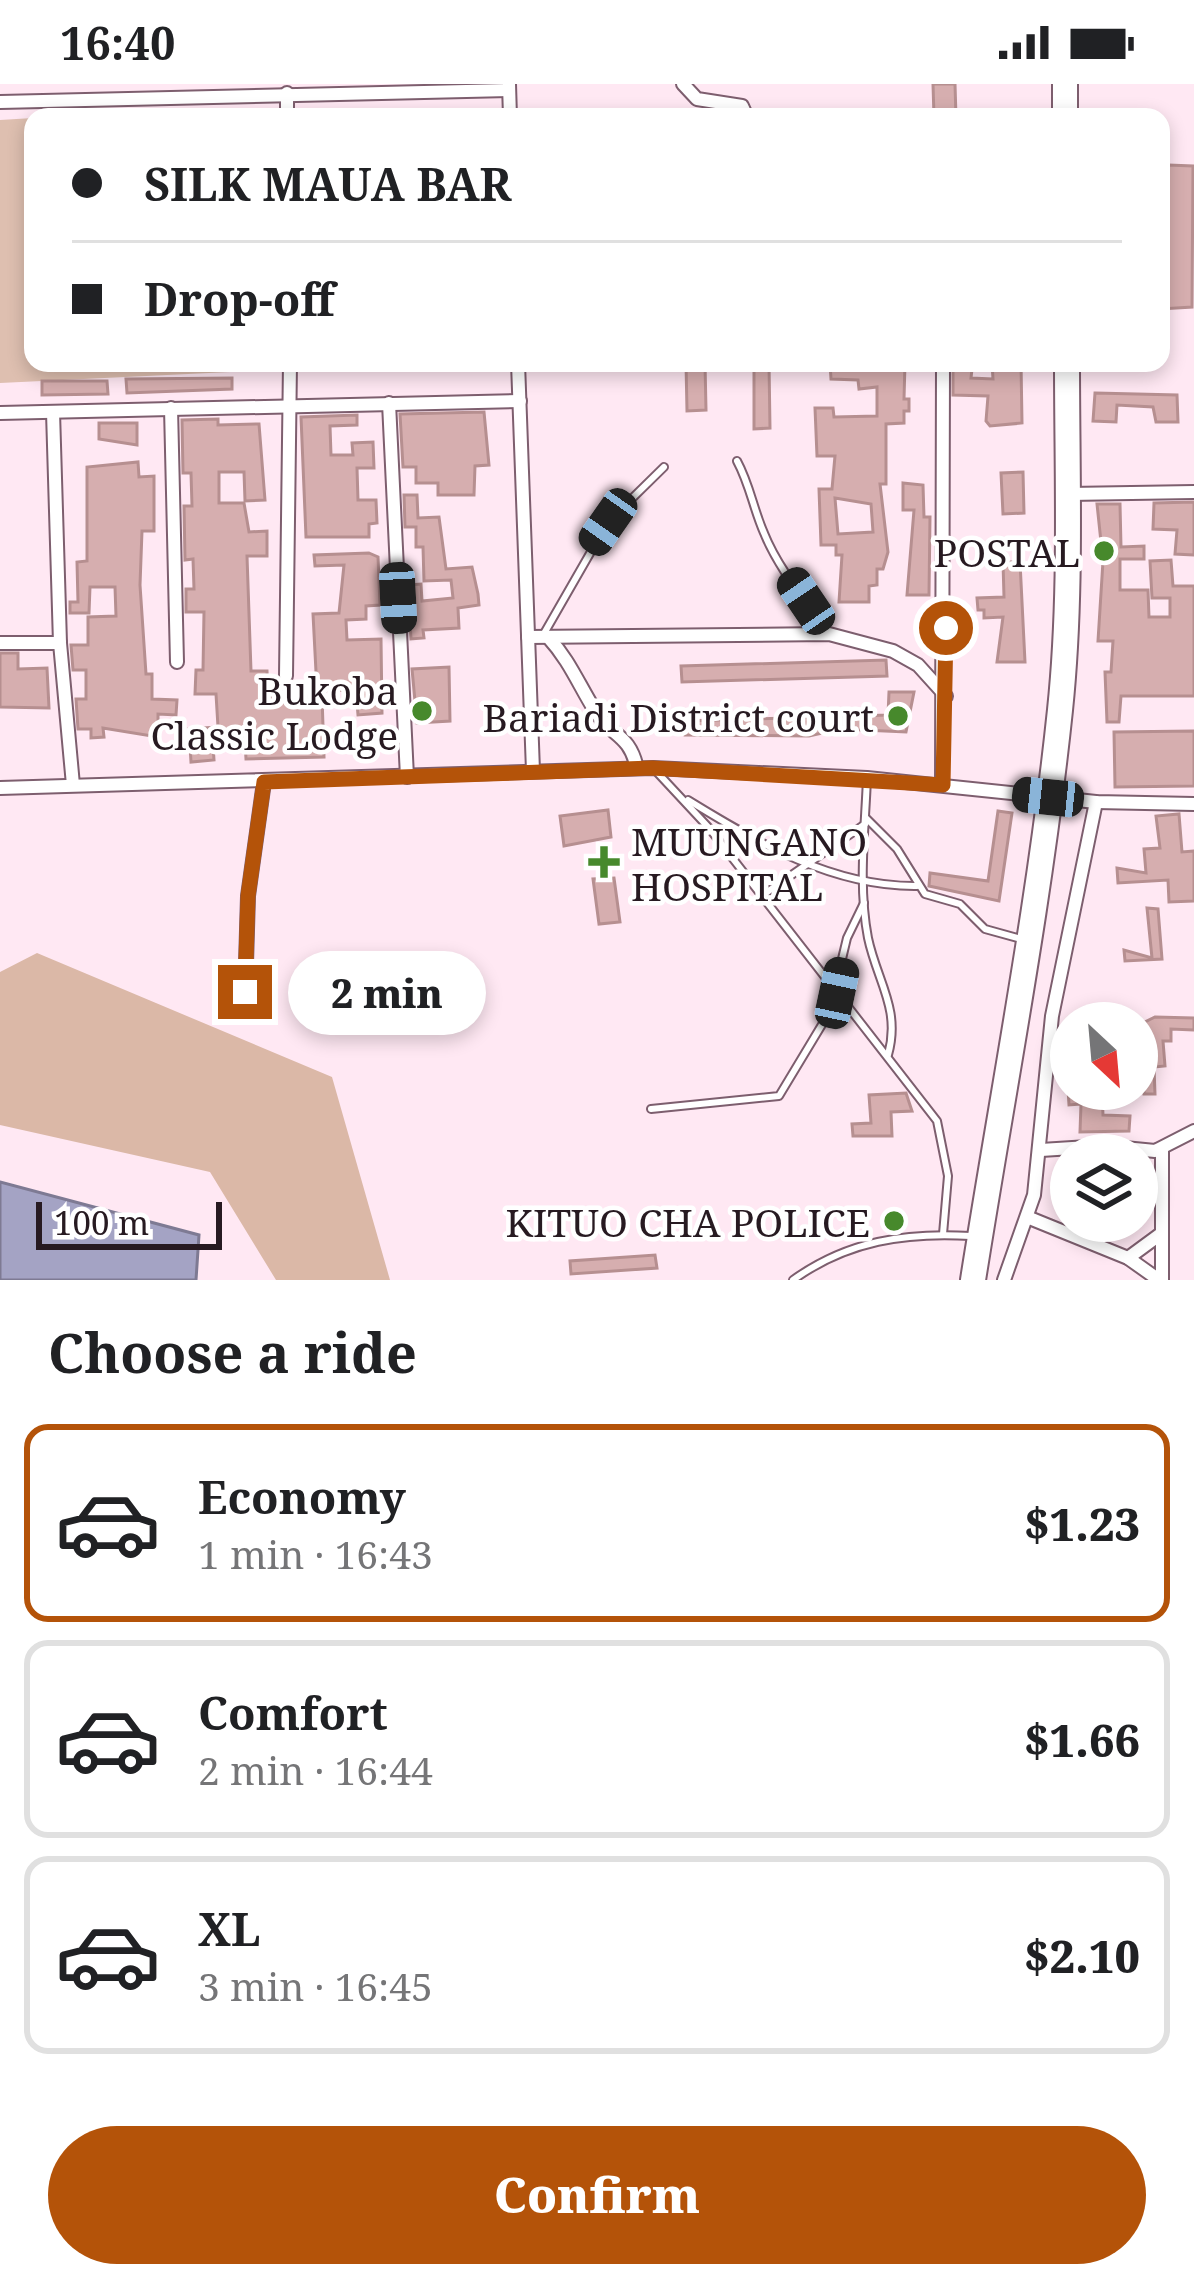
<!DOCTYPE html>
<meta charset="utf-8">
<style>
:root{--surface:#fff;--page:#f2f2f2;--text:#202124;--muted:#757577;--line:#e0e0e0;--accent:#b45309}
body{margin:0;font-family:"Noto Serif",serif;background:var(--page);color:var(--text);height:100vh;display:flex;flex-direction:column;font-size:45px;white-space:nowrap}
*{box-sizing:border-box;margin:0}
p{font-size:39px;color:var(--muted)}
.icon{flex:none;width:66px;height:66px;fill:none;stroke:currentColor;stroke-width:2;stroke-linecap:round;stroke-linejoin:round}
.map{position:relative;height:1196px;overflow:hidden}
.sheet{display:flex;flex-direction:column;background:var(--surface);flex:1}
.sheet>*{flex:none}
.guide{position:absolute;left:24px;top:24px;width:1146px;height:264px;border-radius:24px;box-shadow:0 6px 18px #0003;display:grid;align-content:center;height:264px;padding:0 48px;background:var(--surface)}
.needle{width:78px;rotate:154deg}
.controls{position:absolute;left:1050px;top:918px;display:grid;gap:24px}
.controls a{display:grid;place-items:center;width:108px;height:108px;border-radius:50%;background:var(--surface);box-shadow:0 6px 18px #0003;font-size:60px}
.scale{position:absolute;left:36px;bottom:30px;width:186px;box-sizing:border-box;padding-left:12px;border:6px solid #271a21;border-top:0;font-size:33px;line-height:42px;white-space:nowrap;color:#271a21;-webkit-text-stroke:9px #fff;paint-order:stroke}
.end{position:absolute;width:54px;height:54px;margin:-27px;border:15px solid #b45309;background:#fff;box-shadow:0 0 0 6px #fff}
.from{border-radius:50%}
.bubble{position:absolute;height:84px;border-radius:42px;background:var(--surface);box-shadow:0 6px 18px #0003;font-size:39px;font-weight:800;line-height:84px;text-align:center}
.car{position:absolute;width:36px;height:72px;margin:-36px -18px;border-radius:15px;box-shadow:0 0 9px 3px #0007;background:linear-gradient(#222 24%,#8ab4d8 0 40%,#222 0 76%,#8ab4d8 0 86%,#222 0)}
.guide b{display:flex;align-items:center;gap:42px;height:114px;font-size:45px}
.guide b+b{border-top:3px solid var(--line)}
.guide i{width:30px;height:30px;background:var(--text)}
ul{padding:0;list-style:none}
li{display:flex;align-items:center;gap:36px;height:198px;margin:0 24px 18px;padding:0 24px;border:6px solid var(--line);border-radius:24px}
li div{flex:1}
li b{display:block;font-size:45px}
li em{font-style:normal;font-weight:800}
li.on{border-color:var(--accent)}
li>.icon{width:108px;height:108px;stroke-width:1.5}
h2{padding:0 48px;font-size:54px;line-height:144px}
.button{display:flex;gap:24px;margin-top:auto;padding:24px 48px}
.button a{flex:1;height:138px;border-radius:72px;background:var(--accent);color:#fff;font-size:48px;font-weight:800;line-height:138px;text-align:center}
.status{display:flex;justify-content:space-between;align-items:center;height:84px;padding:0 60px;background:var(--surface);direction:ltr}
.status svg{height:33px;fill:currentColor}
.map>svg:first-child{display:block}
.green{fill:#debfb0}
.forest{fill:#dbb8a7}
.water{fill:#a4a3c4;stroke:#7e7a93;stroke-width:3}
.building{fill:#d6aeaf;stroke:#b68f90;stroke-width:3;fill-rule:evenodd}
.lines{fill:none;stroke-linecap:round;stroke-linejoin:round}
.lane-casing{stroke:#7d5e6e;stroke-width:10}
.street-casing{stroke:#7d5e6e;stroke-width:16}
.highway-casing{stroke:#7d5e6e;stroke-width:28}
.lane{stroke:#fff;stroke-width:6}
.street{stroke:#fff;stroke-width:12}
.highway{stroke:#fff;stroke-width:24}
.route{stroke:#b45309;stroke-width:15}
.poi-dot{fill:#47892c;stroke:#fff;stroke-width:4.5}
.labels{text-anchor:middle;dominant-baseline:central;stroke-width:9;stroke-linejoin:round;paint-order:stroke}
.poi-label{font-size:39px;fill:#271a21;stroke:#fff;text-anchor:end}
</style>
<div class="status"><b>16:40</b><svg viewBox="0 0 49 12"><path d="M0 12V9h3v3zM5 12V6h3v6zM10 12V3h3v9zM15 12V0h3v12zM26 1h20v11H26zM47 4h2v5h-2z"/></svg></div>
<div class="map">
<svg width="1194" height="1196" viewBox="0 0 1194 1196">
<rect width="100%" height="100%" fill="#ffe8f3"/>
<!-- green -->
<path class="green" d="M33,34V279H270V286L0,299V36Z"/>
<!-- forest -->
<path class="forest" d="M37,869L332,993L390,1196H276L210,1088L0,1041V888Z"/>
<!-- water -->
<path class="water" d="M0,1098L199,1151L196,1196H0Z"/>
<!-- building -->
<g class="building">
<path d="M933,0H955L956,33H934Z"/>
<path d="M1168,81L1193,82L1192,223L1161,225V125L1167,98L1161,97V82Z"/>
<path d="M686,279H705L706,326L687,327Z"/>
<path d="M754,279H769L770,344L754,345Z"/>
<path d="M830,279H905L904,315H909V327H904V339L886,340V400H880L888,468L883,485H877V501L869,502V518H839L842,471H836V461H821L819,405H832L835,372H817L815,324H833L834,333L877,332V303L859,305L858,296L831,295ZM835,414L871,420L873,448L838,450Z"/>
<path d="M953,279L972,285L971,294L993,295L992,279H1021L1022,339L990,342L986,337L988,312L953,311Z"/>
<path d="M232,294V305L127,309L126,295Z"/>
<path d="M42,297H107L108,310L42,311Z"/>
<path d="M1095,309L1177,311L1178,338H1156L1153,323L1117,321L1116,338L1093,337Z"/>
<path d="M484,328L489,381L475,382L474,411H438V399H416V383H403L400,330Z"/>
<path d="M357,331V341L330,342L331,371H353L352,359L373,358L374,384H357L358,416H376L377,439L369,440V453H306L301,333Z"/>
<path d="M218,335V341L259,340L265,416L245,417L244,388H219V419H244L249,448L267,447V472H247L251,587H267L268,613L322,612L324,673L246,675L245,658L213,661L214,676L191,678L189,645L218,643L216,610H195L196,586H203L204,528H186V505H194L193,475L185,476L184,422H192L191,389H183L182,336Z"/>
<path d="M99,339H137V361L99,355Z"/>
<path d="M138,378L139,393L154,392V447H142L140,501L146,590H152V615L177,616L176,631L158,630V653L103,644L104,653L91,654V645H78L76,615H86V586H73L71,561H88V533L116,532L115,503H90L89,529H70V518H78L77,478L87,477V383Z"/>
<path d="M1023,388L1024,429L1003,430L1001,389Z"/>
<path d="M903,399L923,401L924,433H930L929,511H907L914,426H903Z"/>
<path d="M404,411H417L418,434L439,433L446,485L472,483L478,510L479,521L458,524L459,544L423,546L424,554L411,555L408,501L421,500L422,517L453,514L451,496L424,497L423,463H416V443H405Z"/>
<path d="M1194,418V471L1175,470L1177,446L1153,445L1154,419Z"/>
<path d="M1097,420H1120L1121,463L1144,462V475H1120V506H1148L1149,533H1170V514H1152L1150,477L1171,476L1173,502H1194V612H1121L1119,638H1107L1105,588H1111L1113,557H1098L1103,477Z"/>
<path d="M369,469L378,473L380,521L366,522V535L346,536L347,556L381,555L382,629L358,631L356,606L317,607L313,530L339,529L344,481L315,482L314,471Z"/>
<path d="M1003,478H1020L1025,578H997L1003,533L984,534V526H978L977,514L1004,513Z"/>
<path d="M0,569H18V585L47,584L49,624L0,623Z"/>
<path d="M886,576L887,592L682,598L681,582Z"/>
<path d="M449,583L450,637L417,639L412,585Z"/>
<path d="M889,608H914L906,648L840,645L809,652L685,651L684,637L888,631Z"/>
<path d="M1194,647V702L1115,703L1114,648Z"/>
<path d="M608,726L611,753L564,762L560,732Z"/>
<path d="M998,727L1012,729L999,817L929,802L930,789L988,797Z"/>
<path d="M1179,730L1182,768L1194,767V817L1169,818L1168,796L1118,799L1117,784L1146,789L1144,765L1160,764L1156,732Z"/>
<path d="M614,794L620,838L599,840L593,795Z"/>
<path d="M1147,824L1158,825L1162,875L1125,877L1124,866L1152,874Z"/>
<path d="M1155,933L1194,934V946L1171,945V957H1163L1165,982L1154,983L1155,1010H1144L1143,939Z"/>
<path d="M1068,1005H1102L1103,1031L1130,1032L1129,1047L1080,1048L1081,1020L1069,1021Z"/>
<path d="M906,1009L912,1027L891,1028L892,1052H853L852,1040L871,1039L869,1011Z"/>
<path d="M655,1171L657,1184L571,1190L570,1177Z"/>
</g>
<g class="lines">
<defs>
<g id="lane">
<path d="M737,377C750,401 753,424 764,449C778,484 805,516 827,547"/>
<path d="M542,553L608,438L664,383"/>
<path d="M655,686L709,744L937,1037L948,1092L943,1150"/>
<path d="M867,694C865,746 858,802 868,854C877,897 901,925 888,971"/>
<path d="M688,716C758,759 833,803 917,802"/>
<path d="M866,734L897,765L925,810L960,820L985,845L1021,855"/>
<path d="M760,813L865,740"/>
<path d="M651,1025L779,1012L829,929L847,854L864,819"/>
<path d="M793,1196C847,1157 906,1148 971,1152"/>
</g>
<g id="street">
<path d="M509,0L510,33"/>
<path d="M683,0L697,15L742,22L747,33"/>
<path d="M287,9V33"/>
<path d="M0,18L509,6"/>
<path d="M518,279L533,687"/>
<path d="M389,319L407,693"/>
<path d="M171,324L177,578"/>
<path d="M53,328L60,559L73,701"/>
<path d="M0,329L520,317"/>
<path d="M1069,410L1194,408"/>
<path d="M528,553L829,550L893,567L918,581L946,612"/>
<path d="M548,553C569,576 578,599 594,625C610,653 629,648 637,684"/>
<path d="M0,559H60"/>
<path d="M286,592L290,279"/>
<path d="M942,701L943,279"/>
<path d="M0,704L653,684L867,694L1096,718L1194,720"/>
<path d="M245,914L248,812L264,698"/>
<path d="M1041,1066L1104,1062L1155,1067L1194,1047"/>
<path d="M1027,1133L1128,1174L1159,1196"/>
<path d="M1128,1174L1162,1149"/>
<path d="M1004,1196L1034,1111L1052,932L1096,718"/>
<path d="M1162,1196V1065"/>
</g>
<g id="highway">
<path d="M1065,33V0"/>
<path d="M973,1196C1003,1006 1040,818 1060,626C1072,511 1067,394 1067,279"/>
</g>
</defs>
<!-- lane casing -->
<use href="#lane" class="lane-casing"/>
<!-- street casing -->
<use href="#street" class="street-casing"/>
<!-- highway casing -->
<use href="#highway" class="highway-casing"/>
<!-- lane -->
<use href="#lane" class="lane"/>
<!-- street -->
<use href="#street" class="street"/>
<!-- highway -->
<use href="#highway" class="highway"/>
</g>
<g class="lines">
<!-- route -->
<path class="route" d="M245,908L248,812L264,698L652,684L943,701L946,544"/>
</g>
<!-- markers -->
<g class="poi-dot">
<circle cx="1104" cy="467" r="12"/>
<circle cx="422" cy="627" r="12"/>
<circle cx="898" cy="632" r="12"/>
<path d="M598 760h12v12h12v12h-12v12h-12v-12h-12v-12h12z"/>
<circle cx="894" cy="1137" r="12"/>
</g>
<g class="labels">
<!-- poi labels -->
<g class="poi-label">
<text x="1080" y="467">POSTAL</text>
<text x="398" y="605">Bukoba<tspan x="398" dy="45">Classic Lodge</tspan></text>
<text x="874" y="632">Bariadi District court</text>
<text x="631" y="756" text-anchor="start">MUUNGANO<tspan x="631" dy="45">HOSPITAL</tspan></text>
<text x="870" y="1137">KITUO CHA POLICE</text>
</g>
</g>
</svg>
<div class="controls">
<a><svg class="needle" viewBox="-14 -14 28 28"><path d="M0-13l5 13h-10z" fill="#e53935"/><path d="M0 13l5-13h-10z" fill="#757577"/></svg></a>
<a><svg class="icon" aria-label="layers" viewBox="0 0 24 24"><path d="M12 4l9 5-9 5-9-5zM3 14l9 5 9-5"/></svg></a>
</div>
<div class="scale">100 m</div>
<i class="end from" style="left:946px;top:544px"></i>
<i class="end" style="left:245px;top:908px"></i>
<div class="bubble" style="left:288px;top:867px;width:198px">2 min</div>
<i class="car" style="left:608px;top:438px;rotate:215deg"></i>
<i class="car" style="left:398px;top:514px;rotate:177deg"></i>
<i class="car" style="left:806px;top:517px;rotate:326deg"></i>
<i class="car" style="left:1048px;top:713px;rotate:276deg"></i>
<i class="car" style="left:837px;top:909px;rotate:12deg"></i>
<div class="guide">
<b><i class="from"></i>SILK MAUA BAR</b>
<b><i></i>Drop-off</b>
</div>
</div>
<section class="sheet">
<h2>Choose a ride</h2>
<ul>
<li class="on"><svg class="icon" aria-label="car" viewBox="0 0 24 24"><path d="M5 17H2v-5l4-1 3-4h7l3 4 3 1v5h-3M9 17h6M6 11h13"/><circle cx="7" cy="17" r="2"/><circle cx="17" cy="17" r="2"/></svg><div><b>Economy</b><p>1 min · 16:43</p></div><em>$1.23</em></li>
<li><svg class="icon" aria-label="car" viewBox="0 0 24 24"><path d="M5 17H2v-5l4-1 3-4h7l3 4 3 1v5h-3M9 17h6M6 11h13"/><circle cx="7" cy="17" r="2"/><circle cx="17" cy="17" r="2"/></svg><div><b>Comfort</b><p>2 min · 16:44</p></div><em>$1.66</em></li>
<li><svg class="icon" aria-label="car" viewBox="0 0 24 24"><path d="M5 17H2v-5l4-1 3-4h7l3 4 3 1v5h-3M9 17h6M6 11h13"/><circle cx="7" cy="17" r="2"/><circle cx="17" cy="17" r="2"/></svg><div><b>XL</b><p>3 min · 16:45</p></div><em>$2.10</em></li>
</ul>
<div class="button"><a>Confirm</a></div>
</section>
